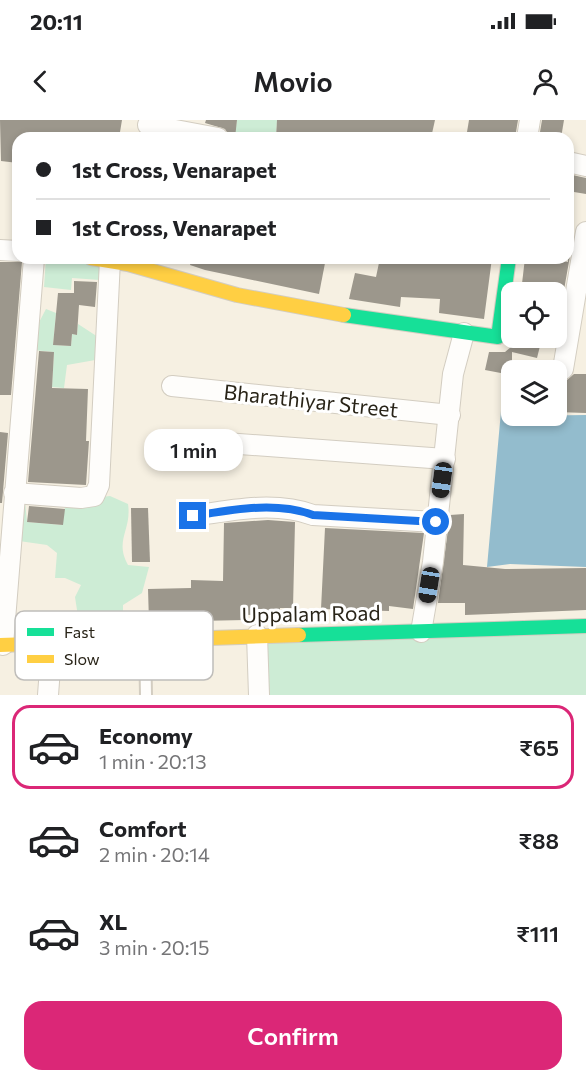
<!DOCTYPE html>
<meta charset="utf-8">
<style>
:root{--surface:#fff;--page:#f2f2f2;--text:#202124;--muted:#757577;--line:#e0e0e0;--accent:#db2777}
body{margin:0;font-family:Commissioner,sans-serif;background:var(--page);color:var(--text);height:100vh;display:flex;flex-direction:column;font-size:22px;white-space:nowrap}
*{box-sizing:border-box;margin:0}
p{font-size:20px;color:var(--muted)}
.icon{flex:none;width:33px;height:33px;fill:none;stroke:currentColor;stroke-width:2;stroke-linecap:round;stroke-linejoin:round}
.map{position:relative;height:575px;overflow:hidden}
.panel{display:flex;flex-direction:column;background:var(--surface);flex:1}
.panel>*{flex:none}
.top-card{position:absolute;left:12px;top:12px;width:562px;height:132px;border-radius:18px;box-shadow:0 3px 9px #0003;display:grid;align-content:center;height:132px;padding:0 24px;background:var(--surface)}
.controls{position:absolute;left:501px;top:162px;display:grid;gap:12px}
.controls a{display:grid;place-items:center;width:66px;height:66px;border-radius:12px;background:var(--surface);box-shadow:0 3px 9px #0003;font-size:30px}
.end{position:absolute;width:27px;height:27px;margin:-14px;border:8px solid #1a73e8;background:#fff;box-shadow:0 0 0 3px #fff}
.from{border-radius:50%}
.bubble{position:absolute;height:42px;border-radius:18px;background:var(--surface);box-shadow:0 3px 9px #0003;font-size:20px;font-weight:600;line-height:42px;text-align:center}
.car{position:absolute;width:18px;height:36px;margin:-18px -9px;border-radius:8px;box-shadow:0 0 4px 2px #0007;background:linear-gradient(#222 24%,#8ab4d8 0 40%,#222 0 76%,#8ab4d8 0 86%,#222 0)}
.top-card b{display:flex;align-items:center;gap:21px;height:57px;font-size:22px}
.top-card b+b{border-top:2px solid var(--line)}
.top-card i{width:15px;height:15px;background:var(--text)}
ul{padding:10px 0 0;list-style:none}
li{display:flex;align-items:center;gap:18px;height:84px;margin:0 12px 9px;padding:0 12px;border:3px solid transparent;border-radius:18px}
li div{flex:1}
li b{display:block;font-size:22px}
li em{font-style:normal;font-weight:600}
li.current{border-color:var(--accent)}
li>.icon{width:54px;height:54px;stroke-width:1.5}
.cta{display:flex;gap:12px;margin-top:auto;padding:12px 24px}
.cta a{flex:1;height:69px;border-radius:18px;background:var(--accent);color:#fff;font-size:24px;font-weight:600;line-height:69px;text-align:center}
.status{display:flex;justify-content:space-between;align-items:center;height:42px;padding:0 30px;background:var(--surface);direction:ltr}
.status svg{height:16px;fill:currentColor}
header{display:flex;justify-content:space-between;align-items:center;height:78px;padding:0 24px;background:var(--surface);font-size:27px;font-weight:600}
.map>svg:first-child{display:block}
.green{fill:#cdecd5}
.water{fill:#93bccd}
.building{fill:#9c978c}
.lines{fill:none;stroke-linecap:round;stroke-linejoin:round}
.lane-casing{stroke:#d3cdc1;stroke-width:14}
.street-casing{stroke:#d3cdc1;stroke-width:22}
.fast-casing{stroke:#d3cdc1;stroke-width:16}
.slow-casing{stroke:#d3cdc1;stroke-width:16}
.lane{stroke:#fefdfb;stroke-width:10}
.street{stroke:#fefdfb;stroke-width:20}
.fast{stroke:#16e098;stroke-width:14}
.slow{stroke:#ffcf43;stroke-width:14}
.route{stroke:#1a73e8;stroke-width:8}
.labels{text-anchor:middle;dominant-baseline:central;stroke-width:6;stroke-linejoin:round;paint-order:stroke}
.street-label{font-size:21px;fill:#292418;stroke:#fff}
.key{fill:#fff;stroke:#bfbdba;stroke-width:1.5}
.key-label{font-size:16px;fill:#292418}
</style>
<div class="status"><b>20:11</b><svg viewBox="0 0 49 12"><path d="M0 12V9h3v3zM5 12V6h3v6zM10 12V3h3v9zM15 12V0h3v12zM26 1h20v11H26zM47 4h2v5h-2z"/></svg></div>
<header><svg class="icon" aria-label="back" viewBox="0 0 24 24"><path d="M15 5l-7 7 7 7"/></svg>Movio<svg class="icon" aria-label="person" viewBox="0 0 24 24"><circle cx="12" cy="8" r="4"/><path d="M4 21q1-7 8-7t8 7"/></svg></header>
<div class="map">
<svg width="586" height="575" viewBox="0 0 586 575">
<rect width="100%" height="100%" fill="#f6f0e2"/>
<!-- green -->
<g class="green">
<path d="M237,0H277L276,18H256L235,13Z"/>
<path d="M46,138L100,142V160L72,158L71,170L44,167Z"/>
<path d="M46,189L56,193L53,225L71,226L72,214L77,215L78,204L98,217L101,239L67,245L64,268L52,267L54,232L33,230L35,210Z"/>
<path d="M110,376L128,384C132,410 114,420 128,445L149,447L142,473L123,485V494L94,508L79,503L75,477L81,465L65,458H55L57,433L47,425L19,421L20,382L25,381L27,402L62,405L66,381Z"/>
<path d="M586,507V575H259L257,515Z"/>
</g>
<!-- water -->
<path class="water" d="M501,291L511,292L512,296L586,295V447L510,444L487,447Z"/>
<!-- building -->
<g class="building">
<path d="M0,0H122L119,18H18V43L1,41Z"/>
<path d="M206,0H237L235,18H230L225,9L205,3Z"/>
<path d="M277,0H435L431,18H276Z"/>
<path d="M469,0H518L515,18H466Z"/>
<path d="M542,0H564L561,18H539Z"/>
<path d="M568,54L586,58V74L568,71Z"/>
<path d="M568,136H570L559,198H556V172H521L525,138H546L568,142Z"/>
<path d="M192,138H326L319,174L205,150L190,145Z"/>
<path d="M380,138H492L484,199L439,193L440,179L401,177L400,187L349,179L355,153L376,157Z"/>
<path d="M0,142H22L11,275H0Z"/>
<path d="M74,161L97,162L95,187L79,185L77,215L72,214L71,226L53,225L58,173H74Z"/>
<path d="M515,218H542L537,238L512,232V255L485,250L489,232H505L511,227Z"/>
<path d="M39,231L54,232L52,268L88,269L86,321H89L86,365L28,362Z"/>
<path d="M574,254H586V293L556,292V259L567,260Z"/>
<path d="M0,312L8,313L2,383H0Z"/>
<path d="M29,386L65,389L63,405L27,402Z"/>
<path d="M131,388H148L150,442H132Z"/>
<path d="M464,394L463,445L505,449L586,448V490L465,495V483H438L450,395Z"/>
<path d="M268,400L295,402L293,488H280V494L245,495V500L149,502L148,469L191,468V460L223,461L224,403Z"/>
<path d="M325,408L424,413L413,489L389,486V491L321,489Z"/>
</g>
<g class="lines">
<defs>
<path id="lane" d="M145,519L146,575"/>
<g id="street">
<path d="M148,5L218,18"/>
<path d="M527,18L530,0"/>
<path d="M568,42L586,46"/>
<path d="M0,130L18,131"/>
<path d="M563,249L586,112"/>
<path d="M172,266L450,295"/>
<path d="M212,322L445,339"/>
<path d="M14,373L81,378L94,376L99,365L110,140"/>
<path d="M193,396C232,390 275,381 313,395L436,402"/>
<path d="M421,512L433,442L453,254L464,213"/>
<path d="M257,515L259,575"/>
<path d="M3,525L34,138"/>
<path d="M48,575L52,522"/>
</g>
<g id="fast">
<path d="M344,195L498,217L509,138"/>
<path d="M299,515L586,506"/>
</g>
<g id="slow">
<path d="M91,138L128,144L237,175L344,195"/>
<path d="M0,525L299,515"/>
</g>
</defs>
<!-- lane casing -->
<use href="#lane" class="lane-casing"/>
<!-- street casing -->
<use href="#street" class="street-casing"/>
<!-- fast casing -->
<use href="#fast" class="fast-casing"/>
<!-- slow casing -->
<use href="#slow" class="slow-casing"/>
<!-- lane -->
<use href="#lane" class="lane"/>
<!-- street -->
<use href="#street" class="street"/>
<!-- fast -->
<use href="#fast" class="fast"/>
<!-- slow -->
<use href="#slow" class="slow"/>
</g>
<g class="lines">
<!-- route -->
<path class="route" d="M193,396C232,390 275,381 313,395L436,402"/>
</g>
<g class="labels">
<!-- street labels -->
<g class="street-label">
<text transform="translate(311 280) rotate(6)">Bharathiyar Street</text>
<text transform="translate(311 493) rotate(-1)">Uppalam Road</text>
</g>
</g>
<!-- legend -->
<rect x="15" y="491" width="198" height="69" rx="9" class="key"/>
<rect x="27" y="508" width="27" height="8" fill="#16e098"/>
<rect x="27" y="535" width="27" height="8" fill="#ffcf43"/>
<g class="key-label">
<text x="64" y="518">Fast</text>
<text x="64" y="545">Slow</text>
</g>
</svg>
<div class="controls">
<a><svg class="icon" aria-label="locate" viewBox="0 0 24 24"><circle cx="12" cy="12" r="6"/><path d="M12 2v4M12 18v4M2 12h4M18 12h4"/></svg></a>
<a><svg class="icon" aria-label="layers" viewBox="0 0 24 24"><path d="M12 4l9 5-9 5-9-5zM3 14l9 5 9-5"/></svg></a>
</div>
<i class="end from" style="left:436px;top:402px"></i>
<i class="end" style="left:193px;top:396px"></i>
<div class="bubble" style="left:144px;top:309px;width:99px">1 min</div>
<i class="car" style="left:442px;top:360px;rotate:188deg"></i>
<i class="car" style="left:429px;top:465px;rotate:189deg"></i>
<div class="top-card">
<b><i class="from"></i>1st Cross, Venarapet</b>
<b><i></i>1st Cross, Venarapet</b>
</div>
</div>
<section class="panel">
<ul>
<li class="current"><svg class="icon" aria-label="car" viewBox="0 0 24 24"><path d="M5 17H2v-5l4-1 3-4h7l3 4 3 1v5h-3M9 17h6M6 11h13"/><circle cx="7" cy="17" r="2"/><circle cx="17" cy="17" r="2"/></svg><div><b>Economy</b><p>1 min · 20:13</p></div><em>₹65</em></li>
<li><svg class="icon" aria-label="car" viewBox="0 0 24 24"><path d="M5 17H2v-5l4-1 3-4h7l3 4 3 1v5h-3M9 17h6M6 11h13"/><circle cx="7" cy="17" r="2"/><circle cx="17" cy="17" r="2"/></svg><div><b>Comfort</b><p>2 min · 20:14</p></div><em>₹88</em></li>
<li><svg class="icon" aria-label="car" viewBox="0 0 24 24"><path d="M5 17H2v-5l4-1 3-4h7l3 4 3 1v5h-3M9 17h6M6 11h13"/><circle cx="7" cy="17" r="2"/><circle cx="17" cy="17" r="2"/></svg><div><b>XL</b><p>3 min · 20:15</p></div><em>₹111</em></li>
</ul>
<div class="cta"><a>Confirm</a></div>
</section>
